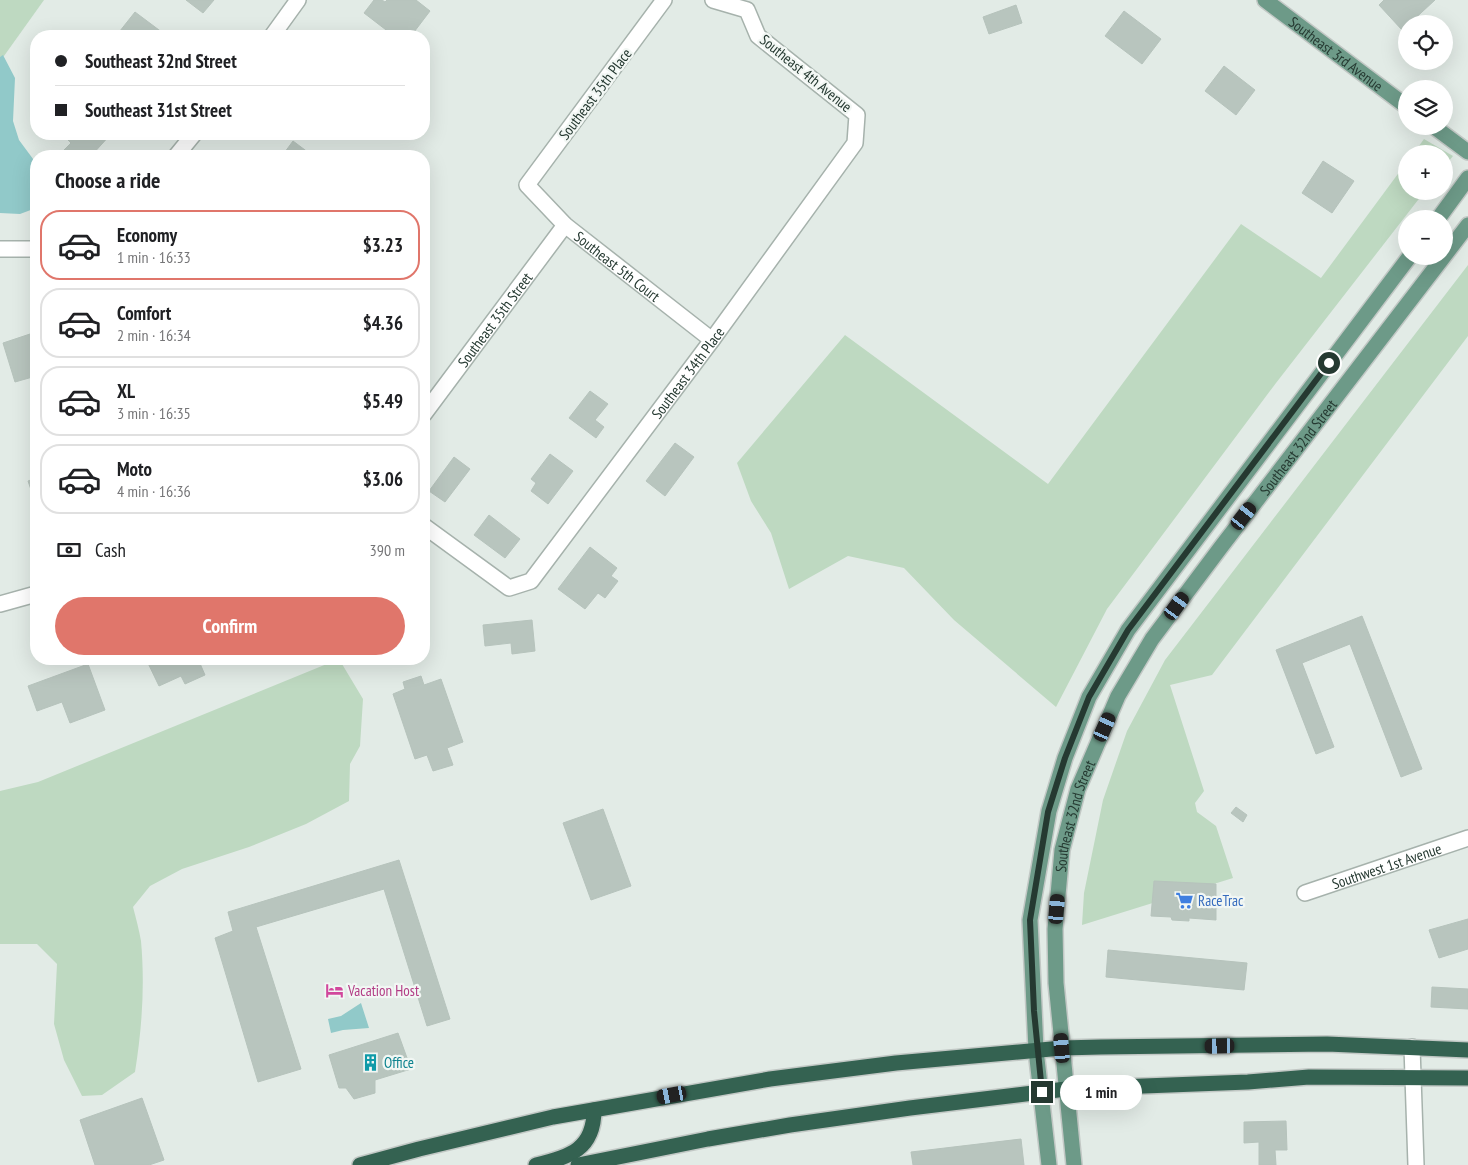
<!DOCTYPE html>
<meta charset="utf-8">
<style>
:root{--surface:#fff;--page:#f2f2f2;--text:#202124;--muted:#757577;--line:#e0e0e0;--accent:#e0766b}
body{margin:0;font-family:"PT Sans Narrow",sans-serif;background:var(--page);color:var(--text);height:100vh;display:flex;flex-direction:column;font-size:19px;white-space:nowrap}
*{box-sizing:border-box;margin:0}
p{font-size:16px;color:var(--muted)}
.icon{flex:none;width:28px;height:28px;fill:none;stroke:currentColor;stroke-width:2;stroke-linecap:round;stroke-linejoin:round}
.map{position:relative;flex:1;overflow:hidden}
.panel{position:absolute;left:30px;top:150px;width:400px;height:515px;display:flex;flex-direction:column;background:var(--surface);border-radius:20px;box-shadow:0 5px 20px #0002}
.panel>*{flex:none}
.hud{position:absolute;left:30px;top:30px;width:400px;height:110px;border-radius:20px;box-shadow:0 5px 20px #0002;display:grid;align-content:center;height:110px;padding:0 25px;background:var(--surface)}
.fabs{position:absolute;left:1398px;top:15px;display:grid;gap:10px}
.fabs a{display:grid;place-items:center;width:55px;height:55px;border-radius:50%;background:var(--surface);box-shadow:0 5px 20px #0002;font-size:25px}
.end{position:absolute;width:22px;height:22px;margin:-11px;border:6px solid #253931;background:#fff;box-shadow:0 0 0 2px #fff}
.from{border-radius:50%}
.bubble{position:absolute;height:35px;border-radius:18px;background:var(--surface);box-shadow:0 5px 20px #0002;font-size:16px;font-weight:700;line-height:35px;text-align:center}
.car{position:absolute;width:15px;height:30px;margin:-15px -8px;border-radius:6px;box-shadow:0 0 4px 1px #0007;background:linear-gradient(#222 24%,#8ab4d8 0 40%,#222 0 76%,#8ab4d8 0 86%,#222 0)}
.hud b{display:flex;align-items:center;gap:18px;height:48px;font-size:19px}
.hud b+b{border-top:1px solid var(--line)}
.hud i{width:12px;height:12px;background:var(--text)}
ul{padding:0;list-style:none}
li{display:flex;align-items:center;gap:15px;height:70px;margin:0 10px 8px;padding:0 15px;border:2px solid var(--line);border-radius:20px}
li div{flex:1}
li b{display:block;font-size:19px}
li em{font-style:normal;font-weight:700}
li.selected{border-color:var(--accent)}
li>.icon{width:45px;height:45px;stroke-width:1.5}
h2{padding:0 25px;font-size:22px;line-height:60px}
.pay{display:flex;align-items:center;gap:12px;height:55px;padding:0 25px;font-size:19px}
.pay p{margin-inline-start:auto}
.action{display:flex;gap:10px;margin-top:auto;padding:10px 25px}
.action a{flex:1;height:58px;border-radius:30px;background:var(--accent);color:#fff;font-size:20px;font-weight:700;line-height:58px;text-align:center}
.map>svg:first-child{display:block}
.green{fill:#bed9c1}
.water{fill:#91c9c9}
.building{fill:#b8c5be;stroke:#b6c3bc}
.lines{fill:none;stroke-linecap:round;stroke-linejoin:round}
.minor-casing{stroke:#a6b2ac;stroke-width:18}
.major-casing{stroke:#c2c8c5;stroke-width:18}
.highway-casing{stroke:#c2c8c5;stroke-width:18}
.minor{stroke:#fff;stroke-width:15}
.major{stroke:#6d9a88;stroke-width:15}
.highway{stroke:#346251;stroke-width:15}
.route{stroke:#253931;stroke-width:6}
.labels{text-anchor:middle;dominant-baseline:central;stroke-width:4.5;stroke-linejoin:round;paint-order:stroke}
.street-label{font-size:15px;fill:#253931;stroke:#f2f7f4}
.shop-label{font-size:15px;fill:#366cbe;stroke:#f2f7f4;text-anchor:start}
.hotel-label{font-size:15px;fill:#b23c85;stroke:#f2f7f4;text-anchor:start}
.culture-label{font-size:15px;fill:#0d838f;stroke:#f2f7f4;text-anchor:start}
</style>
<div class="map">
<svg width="1468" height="1165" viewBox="0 0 1468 1165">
<rect width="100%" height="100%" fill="#e2ebe6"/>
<!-- green -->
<g class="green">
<path d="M0,0H44L4,56L0,57Z"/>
<path d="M1424,139L1453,156L1444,167V154H1413Z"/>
<path d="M1406,163V191H1425L1276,383L1107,609L1056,707L954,620L904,568L848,556L789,589L771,533L751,501L737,463L845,335L1048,484L1241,224L1321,278Z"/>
<path d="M1468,265V336L1212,675L1170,685L1204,791L1195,803L1197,812L1216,826L1233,878L1082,925L1084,893L1103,800L1127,731L1165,660Z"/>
<path d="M339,659L363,699L360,746L350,764L349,801L306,824L249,847L182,869L150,886L133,907C136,918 139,930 141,941C145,985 142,1028 135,1072L102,1095L82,1096L64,1060L54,1024L57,964L37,944H0V791L38,782Z"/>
</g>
<!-- water -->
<g class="water">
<path d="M3,55L15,78L13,121L19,140L36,163V208L20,214L0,213V57Z"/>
<path d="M361,1003L369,1028L343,1030L331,1033L328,1019L341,1016Z"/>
</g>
<!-- building -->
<g class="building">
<path d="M186,0H214L203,13Z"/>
<path d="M374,0H382L385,2L387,0H416L430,11L411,36H388L390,33L364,13Z"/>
<path d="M1384,0H1435L1409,24H1406V26L1402,30L1379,5Z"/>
<path d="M1016,5L1022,23L989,34L983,17Z"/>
<path d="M1124,11L1161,39L1142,64L1105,36Z"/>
<path d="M135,12L167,36H116Z"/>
<path d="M1224,66L1255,90L1236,115L1205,91Z"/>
<path d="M68,134H111L91,156H71L64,150L71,143L65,137Z"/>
<path d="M293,141L313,156H282Z"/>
<path d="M1323,161L1354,181L1332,213L1302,193Z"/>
<path d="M36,332V376L15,382L3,343Z"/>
<path d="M590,391L608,404L595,420L604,427L596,438L569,418Z"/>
<path d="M675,443L694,457L665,496L646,481Z"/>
<path d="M550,454L573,471L548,504L531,491L536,483L531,479Z"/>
<path d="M454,457L470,469L445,502L429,491Z"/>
<path d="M36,478V504L28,481Z"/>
<path d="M489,515L520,539L505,558L474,535Z"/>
<path d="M590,547L617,568L611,576L618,581L605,598L598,593L585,609L558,589Z"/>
<path d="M1362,616L1422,769L1401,777L1350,644L1302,663L1334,747L1316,754L1276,650Z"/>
<path d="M532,620L535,651L512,654L511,643L485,646L483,625Z"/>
<path d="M146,659H198L205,675L185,684L181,676L159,686Z"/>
<path d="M88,664L105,710L70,723L62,702L37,711L28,686Z"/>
<path d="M421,676L424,685L441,679L463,742L447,748L453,765L433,771L427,755L415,759L393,694L405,689L403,682Z"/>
<path d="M1236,807L1247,815L1243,822L1231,813Z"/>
<path d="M603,809L631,886L591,900L563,823Z"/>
<path d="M399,860L450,1019L427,1026L384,889L256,927L301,1069L258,1082L215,938L233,931L228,912Z"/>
<path d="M1154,881L1216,884V920L1189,918V921L1172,920L1171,917L1151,916Z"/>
<path d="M1468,919V949L1439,958L1429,930Z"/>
<path d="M1108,950L1247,963L1244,990L1106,977Z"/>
<path d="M1432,987L1468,989V1009L1431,1007Z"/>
<path d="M398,1033L411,1069L375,1080V1093L354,1099L346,1088H339L329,1055Z"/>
<path d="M142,1098L164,1160L149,1165H95L80,1120Z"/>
<path d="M1286,1121L1287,1150H1275L1276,1165H1259V1142L1244,1143V1122Z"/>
<path d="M1021,1139L1024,1165H913L911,1152Z"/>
</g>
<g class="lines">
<defs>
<g id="minor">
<path id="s1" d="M664,0L527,185L565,225L712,340"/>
<path d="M272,36L298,0"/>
<path d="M176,156L194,134"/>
<path d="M0,249H36"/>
<path id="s2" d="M424,414L565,225"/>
<path id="s3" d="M424,526L509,588L531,581L712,340L855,143L857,115L758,36L747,10L713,0"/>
<path d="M0,604L36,594"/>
<path id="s4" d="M1305,893L1468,838"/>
<path d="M1412,1047L1416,1165"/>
</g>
<g id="major">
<path id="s5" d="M1265,0L1406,106"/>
<path d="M1433,126L1468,152"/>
<path d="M1438,219L1468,178"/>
<path d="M1049,1165L1036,1050L1030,920L1049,811L1065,758L1089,697L1128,630L1410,256"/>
<path id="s6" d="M1074,1165L1056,983L1055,929L1062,850L1078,789L1118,696L1152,639L1221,547L1468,225"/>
</g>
<g id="highway">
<path d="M360,1165L419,1149L553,1117L770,1079L896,1063L1062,1048L1101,1047L1327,1044L1468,1050"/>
<path d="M536,1165C570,1157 594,1149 594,1110"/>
<path d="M578,1165L708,1139L790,1125L910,1108L1066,1089L1248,1082L1309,1077L1468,1078"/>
</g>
</defs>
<!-- minor casing -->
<use href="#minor" class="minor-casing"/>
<!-- major casing -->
<use href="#major" class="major-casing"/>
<!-- highway casing -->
<use href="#highway" class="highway-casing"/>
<!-- minor -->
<use href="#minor" class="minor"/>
<!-- major -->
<use href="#major" class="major"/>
<!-- highway -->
<use href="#highway" class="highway"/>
</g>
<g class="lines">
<!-- route -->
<path class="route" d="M1042,1092L1034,1011L1030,920L1048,812L1065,758L1089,697L1128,630L1329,363"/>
</g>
<!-- icons -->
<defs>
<symbol id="supermarket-bare" viewBox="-9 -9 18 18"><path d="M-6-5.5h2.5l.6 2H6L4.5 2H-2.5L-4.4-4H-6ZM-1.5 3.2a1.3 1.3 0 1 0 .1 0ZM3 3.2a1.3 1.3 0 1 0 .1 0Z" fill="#3f7fe0" stroke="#f2f7f4" stroke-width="2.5" paint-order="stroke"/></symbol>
<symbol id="hotel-bare" viewBox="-9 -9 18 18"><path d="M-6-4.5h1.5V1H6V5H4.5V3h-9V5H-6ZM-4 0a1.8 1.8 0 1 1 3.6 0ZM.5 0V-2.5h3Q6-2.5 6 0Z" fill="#d1479c" stroke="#f2f7f4" stroke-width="2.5" paint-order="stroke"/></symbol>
<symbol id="building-bare" viewBox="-9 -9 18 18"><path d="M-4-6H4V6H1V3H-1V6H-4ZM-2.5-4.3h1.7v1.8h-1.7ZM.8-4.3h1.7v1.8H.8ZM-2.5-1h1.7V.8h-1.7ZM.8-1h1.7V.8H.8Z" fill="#0f9aa8" stroke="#f2f7f4" stroke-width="2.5" paint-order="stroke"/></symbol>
</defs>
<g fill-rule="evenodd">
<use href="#supermarket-bare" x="1172" y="888" width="25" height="25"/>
<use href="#hotel-bare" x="322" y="978" width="25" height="25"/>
<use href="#building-bare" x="358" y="1050" width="25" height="25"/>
</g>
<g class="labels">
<!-- street labels -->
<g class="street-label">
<text stroke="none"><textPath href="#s5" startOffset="89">Southeast 3rd Avenue</textPath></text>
<text transform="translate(806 73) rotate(39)">Southeast 4th Avenue</text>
<text transform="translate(595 94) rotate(-53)">Southeast 35th Place</text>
<text stroke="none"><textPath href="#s1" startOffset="352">Southeast 5th Court</textPath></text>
<text stroke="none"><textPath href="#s2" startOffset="118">Southeast 35th Street</textPath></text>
<text stroke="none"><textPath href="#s3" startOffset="389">Southeast 34th Place</textPath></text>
<text stroke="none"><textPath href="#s6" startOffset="788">Southeast 32nd Street</textPath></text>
<text stroke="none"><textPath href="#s6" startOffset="352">Southeast 32nd Street</textPath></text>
<text stroke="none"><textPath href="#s4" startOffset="86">Southwest 1st Avenue</textPath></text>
</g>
<!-- shop labels -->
<g class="shop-label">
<text x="1198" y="900">RaceTrac</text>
</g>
<!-- hotel labels -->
<g class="hotel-label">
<text x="348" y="990">Vacation Host</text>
</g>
<!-- culture labels -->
<g class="culture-label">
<text x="384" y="1062">Office</text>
</g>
</g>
</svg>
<div class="fabs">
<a><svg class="icon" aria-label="locate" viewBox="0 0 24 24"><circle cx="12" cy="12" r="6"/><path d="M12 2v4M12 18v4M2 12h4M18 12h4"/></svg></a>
<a><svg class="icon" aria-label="layers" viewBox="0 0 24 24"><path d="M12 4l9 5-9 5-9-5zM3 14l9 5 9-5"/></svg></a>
<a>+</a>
<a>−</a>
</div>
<i class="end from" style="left:1329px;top:363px"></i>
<i class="end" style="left:1042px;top:1092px"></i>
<div class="bubble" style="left:1060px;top:1075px;width:82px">1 min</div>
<i class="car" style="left:1244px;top:516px;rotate:38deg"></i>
<i class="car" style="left:1177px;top:606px;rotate:36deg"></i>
<i class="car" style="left:1105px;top:727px;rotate:24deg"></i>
<i class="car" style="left:1057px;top:909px;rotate:5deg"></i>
<i class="car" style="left:1220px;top:1046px;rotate:269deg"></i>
<i class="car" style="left:1062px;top:1048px;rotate:355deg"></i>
<i class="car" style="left:672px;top:1095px;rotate:259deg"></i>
<div class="hud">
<b><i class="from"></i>Southeast 32nd Street</b>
<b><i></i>Southeast 31st Street</b>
</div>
<section class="panel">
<h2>Choose a ride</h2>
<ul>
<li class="selected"><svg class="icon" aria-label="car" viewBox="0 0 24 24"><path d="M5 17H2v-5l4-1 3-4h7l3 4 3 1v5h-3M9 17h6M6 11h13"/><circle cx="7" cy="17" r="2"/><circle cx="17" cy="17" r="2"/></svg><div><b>Economy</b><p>1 min · 16:33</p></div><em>$3.23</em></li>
<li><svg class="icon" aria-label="car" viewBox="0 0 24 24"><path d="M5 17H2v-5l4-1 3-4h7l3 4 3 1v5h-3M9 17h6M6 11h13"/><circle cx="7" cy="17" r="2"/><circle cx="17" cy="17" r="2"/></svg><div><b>Comfort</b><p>2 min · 16:34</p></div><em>$4.36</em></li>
<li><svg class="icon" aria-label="car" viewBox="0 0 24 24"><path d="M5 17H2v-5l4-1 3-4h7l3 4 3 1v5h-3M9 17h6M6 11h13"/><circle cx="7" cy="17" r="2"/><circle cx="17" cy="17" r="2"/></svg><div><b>XL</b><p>3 min · 16:35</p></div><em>$5.49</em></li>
<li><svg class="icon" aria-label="car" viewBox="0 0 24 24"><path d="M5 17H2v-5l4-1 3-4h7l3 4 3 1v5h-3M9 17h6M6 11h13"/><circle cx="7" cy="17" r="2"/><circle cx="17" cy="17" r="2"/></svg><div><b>Moto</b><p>4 min · 16:36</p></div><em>$3.06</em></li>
</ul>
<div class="pay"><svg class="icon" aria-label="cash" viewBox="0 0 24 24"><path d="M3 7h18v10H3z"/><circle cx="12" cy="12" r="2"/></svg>Cash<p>390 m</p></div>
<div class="action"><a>Confirm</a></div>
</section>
</div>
